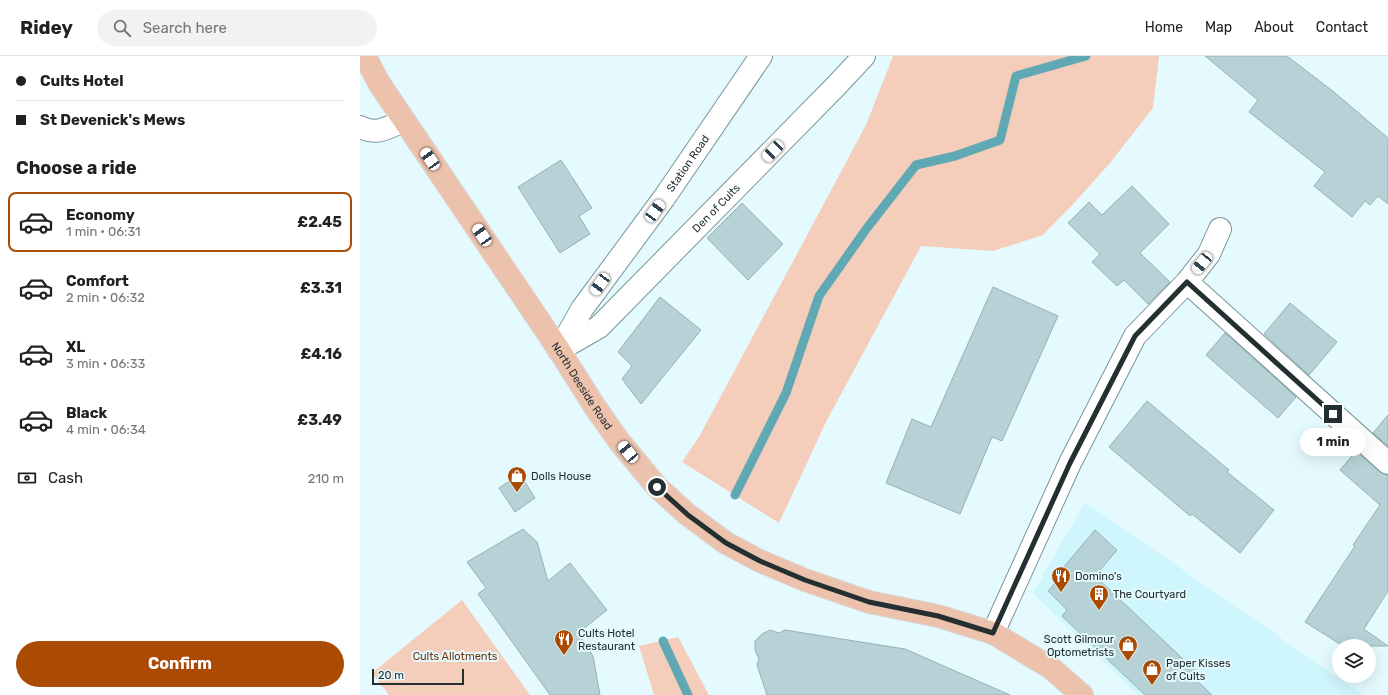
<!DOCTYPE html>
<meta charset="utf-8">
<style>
:root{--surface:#fff;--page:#f2f2f2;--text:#202124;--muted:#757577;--line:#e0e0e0;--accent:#ab4b03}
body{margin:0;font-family:Rubik,sans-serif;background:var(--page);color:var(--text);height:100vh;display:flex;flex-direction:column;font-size:15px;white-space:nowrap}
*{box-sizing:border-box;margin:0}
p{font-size:13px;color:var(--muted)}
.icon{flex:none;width:22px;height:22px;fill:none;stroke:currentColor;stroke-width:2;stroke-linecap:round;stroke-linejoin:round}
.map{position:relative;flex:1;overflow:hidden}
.details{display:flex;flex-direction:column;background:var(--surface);width:360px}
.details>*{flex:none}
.top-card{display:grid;align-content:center;height:88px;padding:0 16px;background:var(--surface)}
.controls{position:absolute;left:972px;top:583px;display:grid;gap:8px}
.controls a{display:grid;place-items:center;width:44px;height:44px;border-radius:50%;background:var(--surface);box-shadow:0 4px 16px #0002;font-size:20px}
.scale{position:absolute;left:12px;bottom:10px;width:92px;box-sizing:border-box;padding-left:4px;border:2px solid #242f31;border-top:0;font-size:11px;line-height:14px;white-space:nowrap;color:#242f31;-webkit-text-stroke:3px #e4fafe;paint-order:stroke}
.end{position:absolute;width:18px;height:18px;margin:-9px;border:5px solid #242f31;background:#fff;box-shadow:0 0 0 2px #fff}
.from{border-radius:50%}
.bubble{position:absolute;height:28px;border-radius:14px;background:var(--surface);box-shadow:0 4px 16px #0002;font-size:13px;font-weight:700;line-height:28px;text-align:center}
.car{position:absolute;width:12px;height:24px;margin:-12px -6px;border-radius:5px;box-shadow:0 0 3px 1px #0007;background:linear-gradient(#fff 24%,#345 0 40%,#fff 0 76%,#345 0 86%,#fff 0)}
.top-card b{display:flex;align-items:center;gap:14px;height:38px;font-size:15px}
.top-card b+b{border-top:1px solid var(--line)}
.top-card i{width:10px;height:10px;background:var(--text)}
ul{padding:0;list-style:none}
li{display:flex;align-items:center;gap:12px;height:60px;margin:0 8px 6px;padding:0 8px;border:2px solid transparent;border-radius:8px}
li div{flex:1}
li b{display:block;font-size:15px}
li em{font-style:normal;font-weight:700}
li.active{border-color:var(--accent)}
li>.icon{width:36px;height:36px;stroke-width:1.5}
h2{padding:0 16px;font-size:18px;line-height:48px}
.pay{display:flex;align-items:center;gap:10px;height:44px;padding:0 16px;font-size:15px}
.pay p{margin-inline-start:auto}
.action{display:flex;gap:8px;margin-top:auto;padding:8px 16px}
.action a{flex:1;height:46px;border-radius:24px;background:var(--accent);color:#fff;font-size:16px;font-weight:700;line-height:46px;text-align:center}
header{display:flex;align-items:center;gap:24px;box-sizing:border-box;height:56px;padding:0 20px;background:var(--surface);border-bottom:1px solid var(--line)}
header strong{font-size:19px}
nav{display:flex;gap:22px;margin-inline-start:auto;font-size:14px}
.search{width:280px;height:36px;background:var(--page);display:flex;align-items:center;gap:10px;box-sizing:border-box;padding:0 14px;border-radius:22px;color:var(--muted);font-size:15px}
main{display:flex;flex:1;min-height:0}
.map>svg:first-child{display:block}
.built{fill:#cff6fc}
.green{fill:#f4cebb}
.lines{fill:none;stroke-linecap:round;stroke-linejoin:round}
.stream{stroke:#60a9b4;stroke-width:9}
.building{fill:#b6d2d7;stroke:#96b1b6}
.minor-casing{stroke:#7a9599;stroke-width:24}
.primary-casing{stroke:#d8dada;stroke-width:24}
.minor{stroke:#fff;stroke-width:22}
.primary{stroke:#edc2ac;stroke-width:22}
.route{stroke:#242f31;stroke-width:5}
.labels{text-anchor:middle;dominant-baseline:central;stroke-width:4;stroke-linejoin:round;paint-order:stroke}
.street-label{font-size:11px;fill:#242f31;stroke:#e4fafe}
.poi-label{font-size:11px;fill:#242f31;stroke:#e4fafe;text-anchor:start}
.park-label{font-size:11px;fill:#733208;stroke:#e4fafe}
</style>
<header>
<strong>Ridey</strong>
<div class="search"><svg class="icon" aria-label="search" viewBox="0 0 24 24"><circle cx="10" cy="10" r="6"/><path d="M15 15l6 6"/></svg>Search here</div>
<nav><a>Home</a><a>Map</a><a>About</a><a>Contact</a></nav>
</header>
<main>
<section class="details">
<div class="top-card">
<b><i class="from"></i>Cults Hotel</b>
<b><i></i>St Devenick's Mews</b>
</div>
<h2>Choose a ride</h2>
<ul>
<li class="active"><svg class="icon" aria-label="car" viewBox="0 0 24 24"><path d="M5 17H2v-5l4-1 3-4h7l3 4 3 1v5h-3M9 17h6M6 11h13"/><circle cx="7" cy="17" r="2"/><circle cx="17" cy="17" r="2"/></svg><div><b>Economy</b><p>1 min · 06:31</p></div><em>£2.45</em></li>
<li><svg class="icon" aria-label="car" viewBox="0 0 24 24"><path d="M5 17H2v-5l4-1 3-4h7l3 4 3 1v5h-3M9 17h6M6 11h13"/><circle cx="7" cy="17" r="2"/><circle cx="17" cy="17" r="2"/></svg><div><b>Comfort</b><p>2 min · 06:32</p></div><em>£3.31</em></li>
<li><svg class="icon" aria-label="car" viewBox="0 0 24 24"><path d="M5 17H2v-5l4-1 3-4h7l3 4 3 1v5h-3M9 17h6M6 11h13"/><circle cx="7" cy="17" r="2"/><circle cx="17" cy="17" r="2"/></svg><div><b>XL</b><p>3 min · 06:33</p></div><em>£4.16</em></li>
<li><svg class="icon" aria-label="car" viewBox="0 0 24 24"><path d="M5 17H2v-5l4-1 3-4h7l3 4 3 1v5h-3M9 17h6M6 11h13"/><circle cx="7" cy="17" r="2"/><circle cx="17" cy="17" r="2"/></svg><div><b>Black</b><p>4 min · 06:34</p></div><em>£3.49</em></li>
</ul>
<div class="pay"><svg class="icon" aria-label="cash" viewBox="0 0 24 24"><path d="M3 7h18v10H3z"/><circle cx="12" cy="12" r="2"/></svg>Cash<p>210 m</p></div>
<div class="action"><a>Confirm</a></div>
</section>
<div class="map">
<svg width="1028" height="639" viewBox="0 0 1028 639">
<rect width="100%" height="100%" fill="#e4fafe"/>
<!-- built -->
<path class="built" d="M725,446L1003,639H778L673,537Z"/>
<!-- green -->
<g class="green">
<path d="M533,0H799L793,52L750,107L716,145L683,179L633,195L561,190L466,366L419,467L322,406L339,381L506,69Z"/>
<path d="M102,544L170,639H29L12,617Z"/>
<path d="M318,581L349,639H294L279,590Z"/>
</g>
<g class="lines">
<!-- stream -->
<g class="stream">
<path d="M375,439L426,337L459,240L507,172L556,109L595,100L640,84L656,20L726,0"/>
<path d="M303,585L328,639"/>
</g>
</g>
<!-- building -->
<g class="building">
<path d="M845,0H927L974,36L1028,82V148L1018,140L1010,149L1005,145L992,161L954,130L965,116L889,56L898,44Z"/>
<path d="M201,104L232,152L219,160L230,178L200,197L158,131Z"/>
<path d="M772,130L809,168L780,197L810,226L788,248L764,224L757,230L732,206L740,198L708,167L729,146L742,159Z"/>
<path d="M382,147L423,188L388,224L347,182Z"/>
<path d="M633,231L698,260L642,385L632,381L600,458L526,427L552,363L571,371Z"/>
<path d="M300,241L341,274L281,348L262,323L272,310L258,296Z"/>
<path d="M930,247L977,286L949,319L904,278Z"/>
<path d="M865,277L936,341L918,362L846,299Z"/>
<path d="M787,345L869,414L867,416L914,454L880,497L832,458L830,460L749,391Z"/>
<path d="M1028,359V390L1013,377Z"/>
<path d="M996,395L1020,416L1028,419V535L1004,573L1028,590H983L945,566L995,490L993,489L1020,449L980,414Z"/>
<path d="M160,418L175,442L155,456L139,432Z"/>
<path d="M163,473L177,486L188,525L210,507L247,554L218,577L233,600L240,639H190L118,538L126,532L107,506Z"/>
<path d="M735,474L757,494L735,520L840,619L836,624L852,639H785L702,560L707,554L688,535L703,518L702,513Z"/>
<path d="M410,574L419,577L425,574L545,593L650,639H407L397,609L399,603L395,594V585L402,578Z"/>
</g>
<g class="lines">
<defs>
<g id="minor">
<path d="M0,71C18,80 27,71 44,65"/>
<path d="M827,226L1028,407"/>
<path id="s1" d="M199,294L239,271L476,30L504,0"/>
<path id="s2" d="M199,294L222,253L304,142L401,0"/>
<path d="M633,577L710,407L775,280L827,226L849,198L860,173"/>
</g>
<g id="primary">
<path id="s3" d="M5,0L19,27L199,294L235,351L259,385L297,431L328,459L366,487L400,505L445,524L509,546L578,560L633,577L691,612L722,639"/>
</g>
</defs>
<!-- minor casing -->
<use href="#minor" class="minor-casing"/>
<!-- primary casing -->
<use href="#primary" class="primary-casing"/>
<!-- minor -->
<use href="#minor" class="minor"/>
<!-- primary -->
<use href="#primary" class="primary"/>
</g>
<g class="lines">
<!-- route -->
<path class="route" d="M297,431L328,459L366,487L400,505L445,524L509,546L578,560L633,577L710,407L775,280L827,226L973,358"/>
</g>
<!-- icons -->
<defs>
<symbol id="shop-pin" viewBox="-11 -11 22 30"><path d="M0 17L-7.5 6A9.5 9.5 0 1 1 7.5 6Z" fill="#ab4b03" stroke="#e4fafe"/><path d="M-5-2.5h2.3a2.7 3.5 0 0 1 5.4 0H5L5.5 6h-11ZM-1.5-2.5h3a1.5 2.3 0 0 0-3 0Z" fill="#fff"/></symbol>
<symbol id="restaurant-pin" viewBox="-11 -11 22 30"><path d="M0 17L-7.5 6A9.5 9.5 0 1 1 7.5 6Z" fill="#ab4b03" stroke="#e4fafe"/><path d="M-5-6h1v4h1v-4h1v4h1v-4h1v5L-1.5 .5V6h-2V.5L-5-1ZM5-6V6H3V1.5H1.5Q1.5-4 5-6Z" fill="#fff"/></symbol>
<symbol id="building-pin" viewBox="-11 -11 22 30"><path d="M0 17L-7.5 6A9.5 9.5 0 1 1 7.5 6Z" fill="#ab4b03" stroke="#e4fafe"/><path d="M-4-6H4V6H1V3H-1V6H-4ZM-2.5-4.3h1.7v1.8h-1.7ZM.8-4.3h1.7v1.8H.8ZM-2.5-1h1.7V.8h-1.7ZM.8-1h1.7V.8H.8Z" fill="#fff"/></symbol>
</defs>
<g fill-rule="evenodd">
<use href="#shop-pin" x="146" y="409" width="22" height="30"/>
<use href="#restaurant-pin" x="690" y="509" width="22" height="30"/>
<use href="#building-pin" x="728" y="527" width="22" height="30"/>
<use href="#restaurant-pin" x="193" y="572" width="22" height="30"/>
<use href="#shop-pin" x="757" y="578" width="22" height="30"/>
<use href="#shop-pin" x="781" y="602" width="22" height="30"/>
</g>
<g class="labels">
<!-- street labels -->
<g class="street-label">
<text stroke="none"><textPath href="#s2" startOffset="227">Station Road</textPath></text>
<text stroke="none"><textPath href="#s1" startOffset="213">Den of Cults</textPath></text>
<text stroke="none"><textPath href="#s3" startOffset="395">North Deeside Road</textPath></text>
</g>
<!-- poi labels -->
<g class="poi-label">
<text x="171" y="420">Dolls House</text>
<text x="715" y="520">Domino's</text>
<text x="753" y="538">The Courtyard</text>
<text x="218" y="577">Cults Hotel<tspan x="218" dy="13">Restaurant</tspan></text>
<text x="754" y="583" text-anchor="end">Scott Gilmour<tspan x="754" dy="13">Optometrists</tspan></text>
<text x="806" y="607">Paper Kisses<tspan x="806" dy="13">of Cults</tspan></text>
</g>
<!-- park labels -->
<g class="park-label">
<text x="95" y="600">Cults Allotments</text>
</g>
</g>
</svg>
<div class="controls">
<a><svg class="icon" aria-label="layers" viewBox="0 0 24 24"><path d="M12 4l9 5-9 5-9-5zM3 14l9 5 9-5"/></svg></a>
</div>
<div class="scale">20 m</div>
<i class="end from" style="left:297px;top:431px"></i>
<i class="end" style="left:973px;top:358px"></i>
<div class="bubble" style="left:940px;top:372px;width:66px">1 min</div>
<i class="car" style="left:413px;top:95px;rotate:224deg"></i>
<i class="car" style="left:70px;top:103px;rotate:326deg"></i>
<i class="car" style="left:295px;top:155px;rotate:36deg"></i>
<i class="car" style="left:122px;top:179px;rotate:326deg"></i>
<i class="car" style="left:842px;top:207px;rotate:219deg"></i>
<i class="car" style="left:240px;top:228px;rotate:216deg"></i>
<i class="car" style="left:268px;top:396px;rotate:320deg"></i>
</div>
</main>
